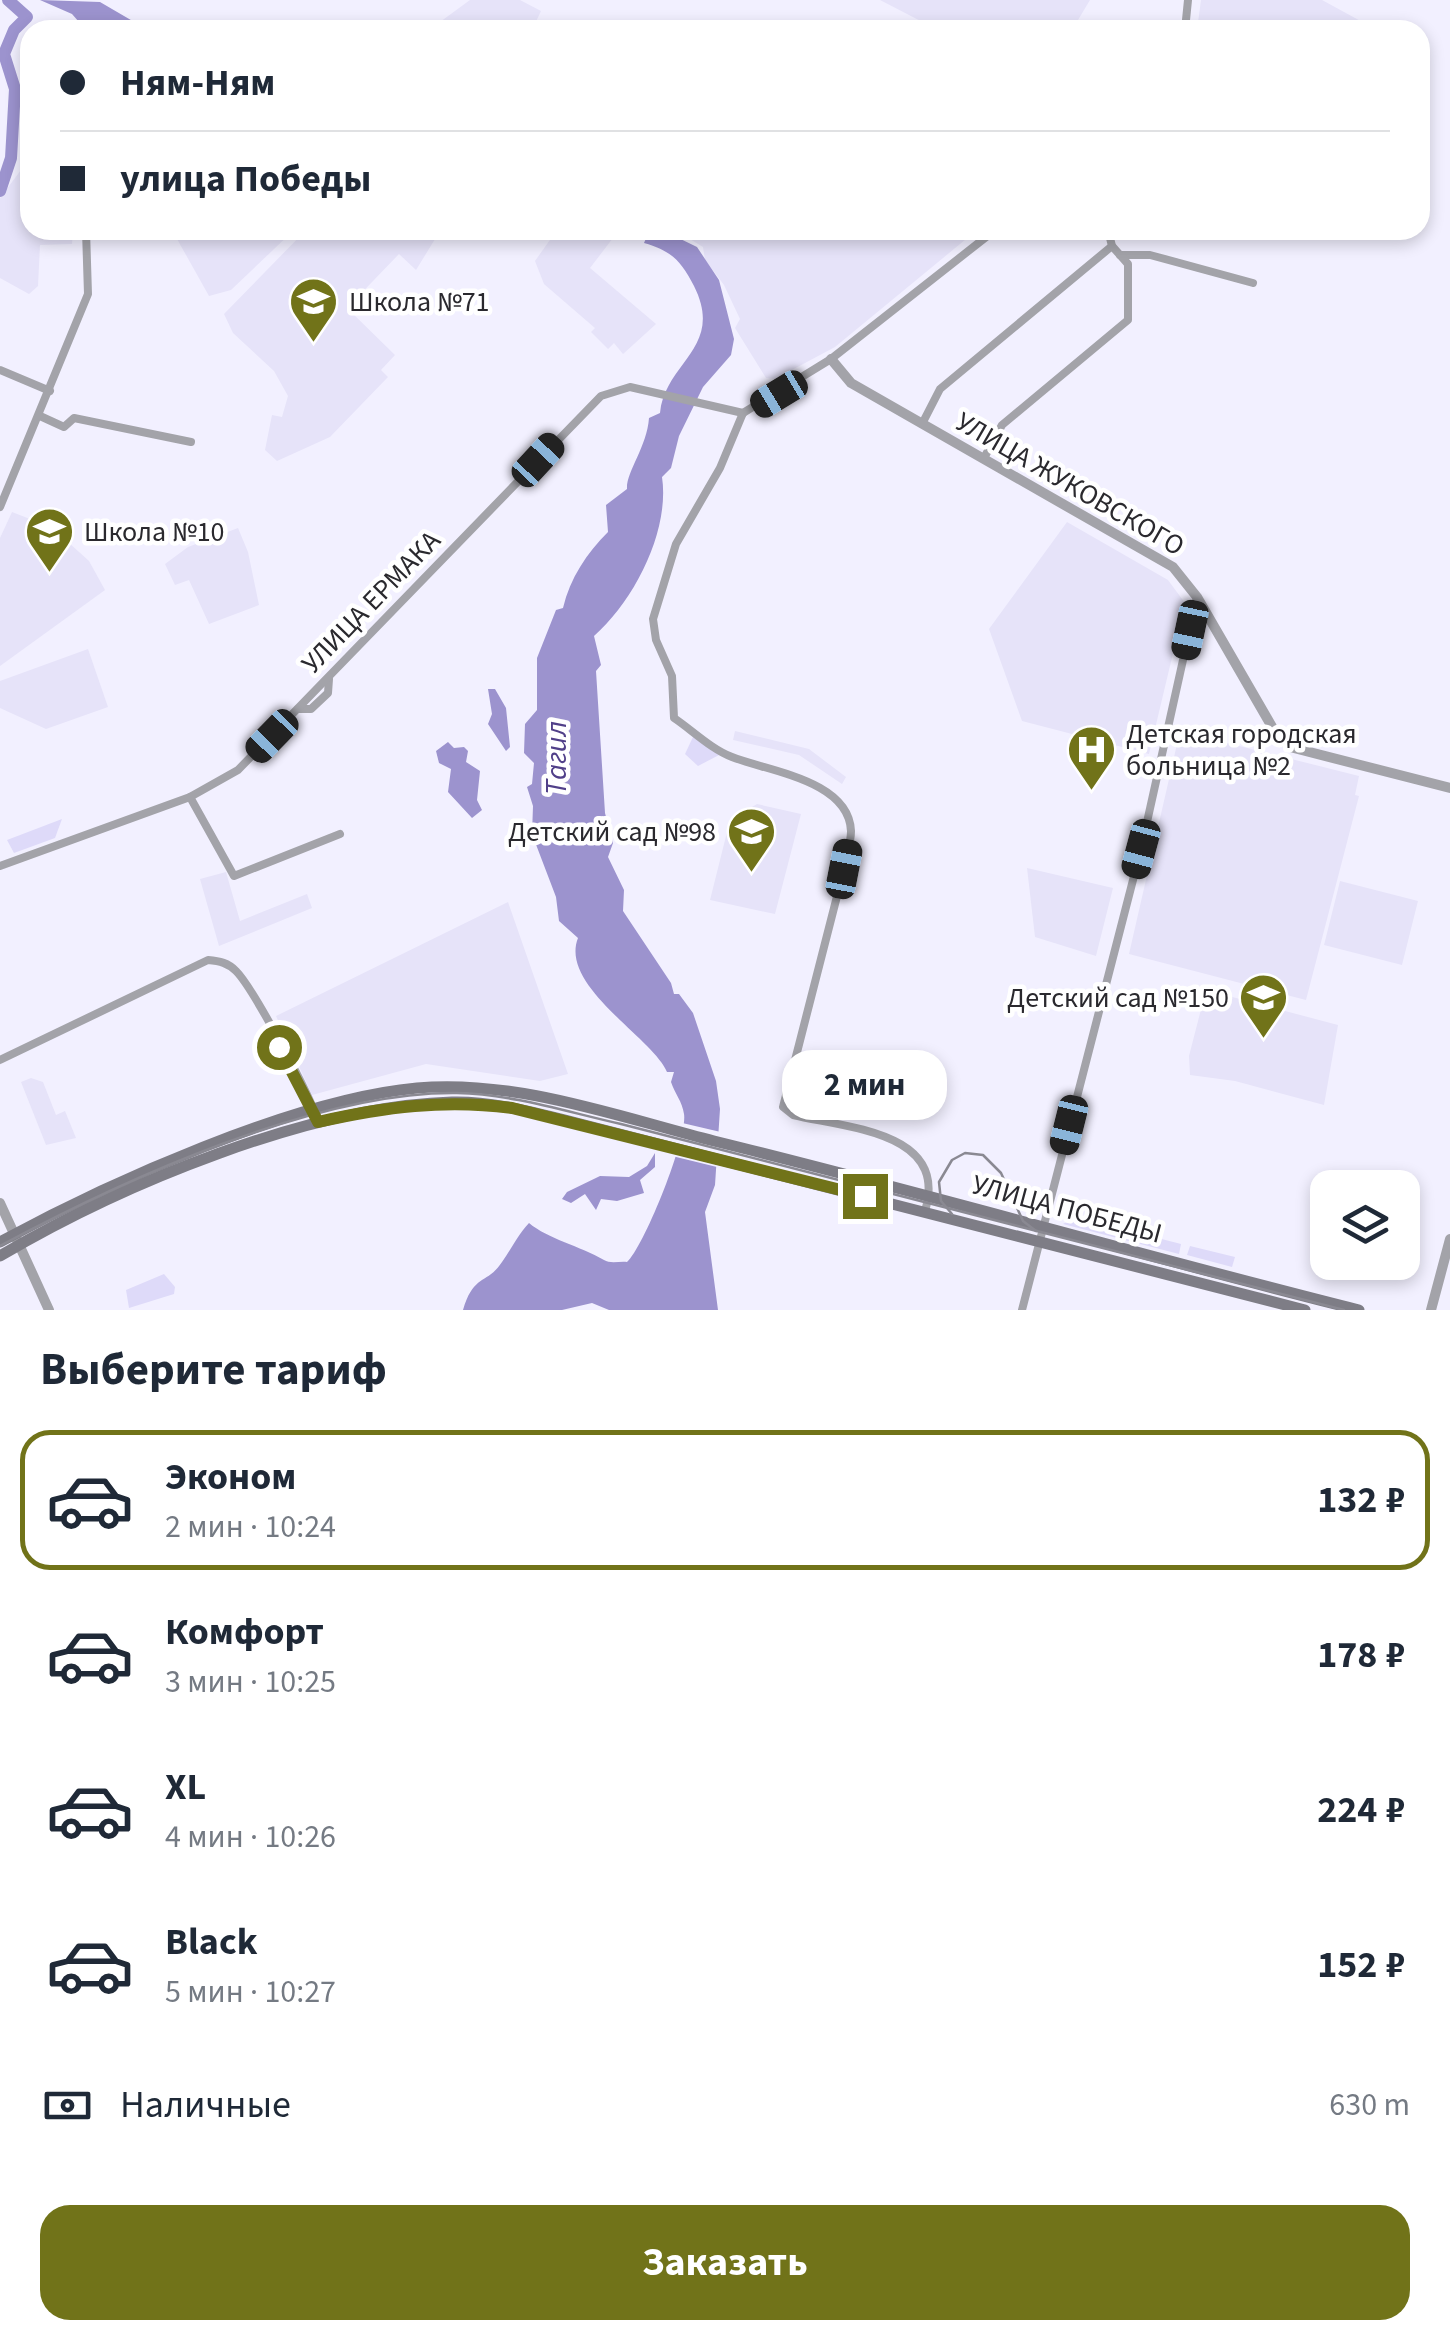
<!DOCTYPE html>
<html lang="ru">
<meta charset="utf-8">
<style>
:root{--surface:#fff;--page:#f2f2f3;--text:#1f2937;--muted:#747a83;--line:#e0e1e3;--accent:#717319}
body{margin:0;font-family:"Source Sans 3",sans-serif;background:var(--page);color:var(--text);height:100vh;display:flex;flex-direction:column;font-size:38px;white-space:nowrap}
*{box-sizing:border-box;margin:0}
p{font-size:32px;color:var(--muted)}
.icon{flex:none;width:55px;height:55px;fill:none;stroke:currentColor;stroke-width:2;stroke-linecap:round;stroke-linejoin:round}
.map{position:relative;height:1310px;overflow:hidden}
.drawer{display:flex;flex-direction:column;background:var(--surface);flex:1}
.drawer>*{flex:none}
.top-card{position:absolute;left:20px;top:20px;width:1410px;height:220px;border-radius:30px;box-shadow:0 5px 15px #0003;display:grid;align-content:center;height:220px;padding:0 40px;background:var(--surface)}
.fabs{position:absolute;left:1310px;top:1170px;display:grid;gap:20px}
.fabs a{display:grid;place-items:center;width:110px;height:110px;border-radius:20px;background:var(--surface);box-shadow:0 5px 15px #0003;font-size:50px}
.end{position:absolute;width:45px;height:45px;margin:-22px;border:12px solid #717319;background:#fff;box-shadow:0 0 0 5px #fff}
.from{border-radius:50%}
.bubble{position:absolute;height:70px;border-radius:30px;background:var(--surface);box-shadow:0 5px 15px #0003;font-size:32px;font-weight:700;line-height:70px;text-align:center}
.car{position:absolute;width:30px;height:60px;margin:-30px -15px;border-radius:12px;box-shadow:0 0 8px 2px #0007;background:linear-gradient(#222 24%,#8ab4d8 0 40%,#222 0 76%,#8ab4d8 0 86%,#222 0)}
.top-card b{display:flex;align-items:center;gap:35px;height:95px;font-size:38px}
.top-card b+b{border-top:2px solid var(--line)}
.top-card i{width:25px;height:25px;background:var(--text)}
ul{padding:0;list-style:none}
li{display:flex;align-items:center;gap:30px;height:140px;margin:0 20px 15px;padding:0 20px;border:5px solid transparent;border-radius:30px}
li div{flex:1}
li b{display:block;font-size:38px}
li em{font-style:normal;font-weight:700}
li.active{border-color:var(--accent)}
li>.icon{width:90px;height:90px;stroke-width:1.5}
h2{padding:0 40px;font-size:45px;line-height:120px}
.pay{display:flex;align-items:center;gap:25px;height:110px;padding:0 40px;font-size:38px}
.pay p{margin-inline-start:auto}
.action{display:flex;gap:20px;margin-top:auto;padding:20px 40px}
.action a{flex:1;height:115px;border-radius:30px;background:var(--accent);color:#fff;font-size:40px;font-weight:700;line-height:115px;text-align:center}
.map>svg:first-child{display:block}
.built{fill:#e6e3f9}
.green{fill:#dedaf9}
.water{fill:#9c93ce}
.pier{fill:#f2f0ff}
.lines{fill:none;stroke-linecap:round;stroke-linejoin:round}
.river{stroke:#9c93ce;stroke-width:12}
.minor{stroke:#a3a3a9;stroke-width:8}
.tertiary{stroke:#a3a3a9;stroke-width:10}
.secondary{stroke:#7e7d86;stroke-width:11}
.tram{stroke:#8a8992;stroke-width:2.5}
.route{stroke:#717319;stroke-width:12}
.labels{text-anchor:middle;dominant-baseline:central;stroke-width:9;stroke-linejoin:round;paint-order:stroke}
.poi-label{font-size:28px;fill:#2a292e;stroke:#fff;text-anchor:start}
.street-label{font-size:28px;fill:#2a292e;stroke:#fff}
.water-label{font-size:30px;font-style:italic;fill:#514089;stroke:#fff}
</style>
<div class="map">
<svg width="1450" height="1310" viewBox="0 0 1450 1310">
<rect width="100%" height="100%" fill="#f2f0ff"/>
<!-- built -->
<g class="built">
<path d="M470,0H520L541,11L532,30H429Z"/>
<path d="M880,0H1090L1072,30H938Z"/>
<path d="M1201,0H1322L1377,30H1197Z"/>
<path d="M30,158V230H73L72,244L40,245L38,286L29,294L0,278V198Z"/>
<path d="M172,230H294L231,290L209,296Z"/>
<path d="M306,230L440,231L416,270L399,254L347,308L395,355L381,370L388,377L330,437L277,461L265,450L272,415L282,417L288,396L274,371L233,333L224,314Z"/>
<path d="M557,230L616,234L590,268L656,324L623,354L614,343L608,349L591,332L595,328L544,284L535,261Z"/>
<path d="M675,230H977L835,347L775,379L766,378L735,328L740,319L724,285L705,260L703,247Z"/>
<path d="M12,512L48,526L69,543L89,561L105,590L0,666V538Z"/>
<path d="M1067,522L1168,580L1185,603L1149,754L1022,721L989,629Z"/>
<path d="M238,528L248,552L259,605L209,624L189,580L175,585L165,564L188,547Z"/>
<path d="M88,649L108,707L46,729L0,708V681Z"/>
<path d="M735,731L809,749L846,777L842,784L799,755L733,740Z"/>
<path d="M1180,731L1359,776L1355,795L1359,796L1306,1000L1129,954Z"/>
<path d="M757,804L801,814L775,914L710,900L730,820Z"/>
<path d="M1027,868L1113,888L1096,956L1035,937Z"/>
<path d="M226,872L240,921L307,894L312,908L219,946L200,879Z"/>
<path d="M1340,881L1418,901L1402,965L1324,945Z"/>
<path d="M508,902L568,1074L540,1081L426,1064L312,1095L276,1016Z"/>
<path d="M1206,990L1338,1025L1324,1105L1235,1081L1190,1075L1189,1056Z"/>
<path d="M31,1078L43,1082L56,1115L65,1111L76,1138L46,1145L21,1082Z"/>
</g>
<!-- green -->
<g class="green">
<path d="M693,737L721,754L698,766L685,754Z"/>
<path d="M62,819L55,838L14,853L7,840Z"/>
<path d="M1076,1217L1181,1244L1179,1254L1063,1224Z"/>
<path d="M1190,1246L1235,1257L1232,1267L1187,1255Z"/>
<path d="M164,1274L175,1287L174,1294L129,1308L126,1290Z"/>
</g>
<!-- water -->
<g class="water">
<path d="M40,0L100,2L148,30H86L72,14Z"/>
<path d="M633,230H662L697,247L719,280L734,339L731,355L703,387L679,436L671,468L662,477C670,530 635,600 594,636L601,665L596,671L605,813L613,843L608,857L624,890L623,911L671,983L674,994H679L693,1013L716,1081L720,1109L715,1185L705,1212L718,1310H609L592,1303L562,1310H463C474,1273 487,1285 502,1262C512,1248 517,1236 529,1223C548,1239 580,1246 604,1260C610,1264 620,1261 627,1262C644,1247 688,1137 684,1114C682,1101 675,1094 671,1082L674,1072H667C653,1038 559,986 578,938L559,921L556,897L532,834L533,806L527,787L532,784L534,763L524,753L525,724L537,710V658L556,610L563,608C570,578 587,553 608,532L606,505L627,489C626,472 647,447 649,418L660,413C665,362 725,348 694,286C681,261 672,251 644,243L647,236Z"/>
<path d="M488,689H495L506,708L510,747L506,751L488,724L492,714Z"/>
<path d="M448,742L454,748L464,747L468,751L466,762L480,771L477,800L482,810L472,818L448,792L451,769L439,763L436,751Z"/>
<path d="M655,1153V1167L640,1180L644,1193L617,1201L601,1199L596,1210L585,1194L571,1203L562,1199L567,1192L600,1176L629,1177L647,1166Z"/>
</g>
<!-- pier -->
<path class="pier" d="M678,1122L725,1133L721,1168L668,1155Z"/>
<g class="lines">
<!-- river -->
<path class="river" d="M0,191L11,158L15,89L4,54L14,30L27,17L8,0"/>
<!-- minor -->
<g class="minor">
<path d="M1185,30L1188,0"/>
<path d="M1120,255H1150L1253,283"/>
<path d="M0,370L50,391"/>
<path d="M40,416L64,427L74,418L191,442"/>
<path d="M922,424L940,389L1112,246"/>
<path d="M984,458L1002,425L1128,320V264L1112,246L1108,230"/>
<path d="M0,507L88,294L86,230"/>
<path d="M298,709H311L328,693L329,679"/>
<path d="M190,797L234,876L340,834"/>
<path d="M0,866L190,797L238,770L601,396L630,387L743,413"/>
<path d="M0,1060L208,960C220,961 228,963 236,971C253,988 312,1098 318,1122"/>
<path d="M925,1211C949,1132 848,1128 793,1115L783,1107L844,869C846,857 851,843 851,831C849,780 767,771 732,757C711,749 692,730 674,718L672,676L656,640L653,619L676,544L720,468L743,413L831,359L995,230"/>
<path d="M1022,1310L1141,849L1197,597"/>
</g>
<!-- tertiary -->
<g class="tertiary">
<path d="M831,359L851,383L1173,567L1197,597L1275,732L1290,747L1450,788"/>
<path d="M0,1203L49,1310"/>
<path d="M1431,1310L1450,1239"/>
</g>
<!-- secondary -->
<g class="secondary">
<path d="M0,1242C108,1183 295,1099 417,1088C516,1079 619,1117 714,1141C930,1194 1143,1256 1359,1310"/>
<path d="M0,1256C122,1184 310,1106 452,1102C490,1101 528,1111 565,1120L1305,1310"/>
</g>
<!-- tram -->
<g class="tram">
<path d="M952,1214L941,1201L939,1182L952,1160L965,1153L983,1155L1001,1173L1023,1221L1036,1231"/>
<path d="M0,1246C123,1180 317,1091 457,1093C512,1094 567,1112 621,1124L1344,1310"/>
</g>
</g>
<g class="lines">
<!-- route -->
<path class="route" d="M279,1047L318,1122C384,1107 445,1099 512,1108L865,1196"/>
</g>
<!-- icons -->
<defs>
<symbol id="school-pin" viewBox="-11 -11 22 30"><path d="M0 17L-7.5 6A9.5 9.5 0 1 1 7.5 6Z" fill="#717319" stroke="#fff"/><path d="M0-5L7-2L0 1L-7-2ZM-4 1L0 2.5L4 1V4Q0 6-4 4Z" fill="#fff"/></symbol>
<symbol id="hospital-pin" viewBox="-11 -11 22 30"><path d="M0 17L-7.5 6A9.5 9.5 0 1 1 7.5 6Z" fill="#717319" stroke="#fff"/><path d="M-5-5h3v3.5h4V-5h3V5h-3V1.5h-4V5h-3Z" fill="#fff"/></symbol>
</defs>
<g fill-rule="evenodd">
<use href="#school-pin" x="286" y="274" width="55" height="75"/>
<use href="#school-pin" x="22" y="504" width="55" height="75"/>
<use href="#hospital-pin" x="1064" y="722" width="55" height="75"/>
<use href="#school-pin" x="724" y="804" width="55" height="75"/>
<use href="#school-pin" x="1236" y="970" width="55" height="75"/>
</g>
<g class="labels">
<!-- poi labels -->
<g class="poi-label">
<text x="349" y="302">Школа №71</text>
<text x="84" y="532">Школа №10</text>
<text x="1126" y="734">Детская городская<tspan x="1126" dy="32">больница №2</tspan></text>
<text x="716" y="832" text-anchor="end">Детский сад №98</text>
<text x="1229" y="998" text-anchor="end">Детский сад №150</text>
</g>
<!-- street labels -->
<g class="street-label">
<text transform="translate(1070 484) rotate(30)">УЛИЦА ЖУКОВСКОГО</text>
<text transform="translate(371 602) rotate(-46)">УЛИЦА ЕРМАКА</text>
<text transform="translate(1067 1209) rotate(15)">УЛИЦА ПОБЕДЫ</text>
</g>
<!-- water labels -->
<g class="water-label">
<text transform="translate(556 758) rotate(-90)">Тагил</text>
</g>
</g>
</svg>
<div class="fabs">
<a><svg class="icon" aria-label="layers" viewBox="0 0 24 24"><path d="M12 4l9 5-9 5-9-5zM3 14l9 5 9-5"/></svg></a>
</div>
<i class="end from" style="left:279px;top:1047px"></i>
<i class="end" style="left:865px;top:1196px"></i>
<div class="bubble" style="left:782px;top:1050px;width:165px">2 мин</div>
<i class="car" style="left:779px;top:394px;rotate:239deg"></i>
<i class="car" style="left:538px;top:460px;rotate:43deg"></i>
<i class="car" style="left:1190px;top:630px;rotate:192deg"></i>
<i class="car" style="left:272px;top:736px;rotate:224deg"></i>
<i class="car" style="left:1141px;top:849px;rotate:195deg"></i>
<i class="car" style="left:844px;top:869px;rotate:11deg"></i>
<i class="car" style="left:1069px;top:1125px;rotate:194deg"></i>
<div class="top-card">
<b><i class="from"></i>Ням-Ням</b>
<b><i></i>улица Победы</b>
</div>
</div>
<section class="drawer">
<h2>Выберите тариф</h2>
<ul>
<li class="active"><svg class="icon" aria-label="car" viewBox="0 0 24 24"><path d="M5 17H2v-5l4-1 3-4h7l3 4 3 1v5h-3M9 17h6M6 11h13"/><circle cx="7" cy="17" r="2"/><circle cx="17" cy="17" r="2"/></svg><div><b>Эконом</b><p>2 мин · 10:24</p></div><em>132 ₽</em></li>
<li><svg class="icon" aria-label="car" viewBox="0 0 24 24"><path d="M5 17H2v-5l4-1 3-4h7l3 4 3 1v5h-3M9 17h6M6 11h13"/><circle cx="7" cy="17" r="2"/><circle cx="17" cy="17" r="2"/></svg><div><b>Комфорт</b><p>3 мин · 10:25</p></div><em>178 ₽</em></li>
<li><svg class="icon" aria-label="car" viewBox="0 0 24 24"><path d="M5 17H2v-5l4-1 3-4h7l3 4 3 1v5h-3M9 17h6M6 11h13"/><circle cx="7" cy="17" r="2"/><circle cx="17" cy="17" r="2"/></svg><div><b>XL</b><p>4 мин · 10:26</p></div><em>224 ₽</em></li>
<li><svg class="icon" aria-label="car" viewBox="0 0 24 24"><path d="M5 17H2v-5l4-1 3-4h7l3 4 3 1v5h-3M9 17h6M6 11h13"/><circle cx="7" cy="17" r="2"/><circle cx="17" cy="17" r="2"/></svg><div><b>Black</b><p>5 мин · 10:27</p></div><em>152 ₽</em></li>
</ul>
<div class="pay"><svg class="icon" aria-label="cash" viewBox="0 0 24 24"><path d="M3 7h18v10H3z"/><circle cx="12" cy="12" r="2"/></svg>Наличные<p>630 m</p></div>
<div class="action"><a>Заказать</a></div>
</section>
